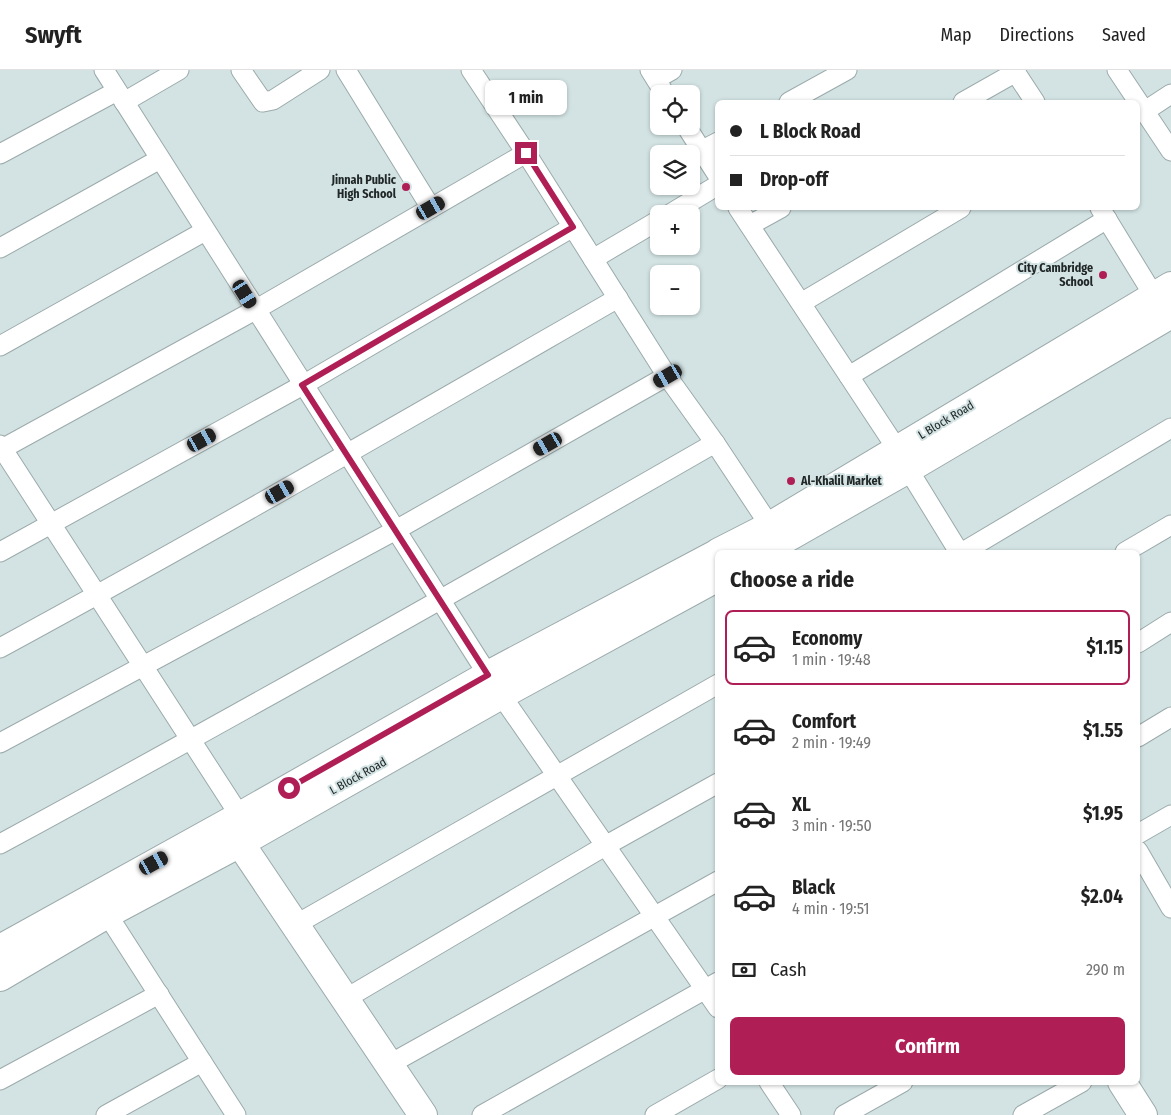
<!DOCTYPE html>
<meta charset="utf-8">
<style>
:root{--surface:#fff;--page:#f6f6f6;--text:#222;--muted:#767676;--line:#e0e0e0;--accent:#af1f56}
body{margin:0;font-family:"Fira Sans Condensed",sans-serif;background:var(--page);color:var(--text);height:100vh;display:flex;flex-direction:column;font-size:19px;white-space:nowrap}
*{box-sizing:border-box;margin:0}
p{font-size:16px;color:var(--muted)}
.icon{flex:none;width:28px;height:28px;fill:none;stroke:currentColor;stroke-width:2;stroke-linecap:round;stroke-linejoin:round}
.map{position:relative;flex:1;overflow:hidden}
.drawer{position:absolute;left:715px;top:480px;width:425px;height:535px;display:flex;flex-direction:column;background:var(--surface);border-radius:8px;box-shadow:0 1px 4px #0004}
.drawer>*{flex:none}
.top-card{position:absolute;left:715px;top:30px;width:425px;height:110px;border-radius:8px;box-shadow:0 1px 4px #0004;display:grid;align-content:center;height:110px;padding:0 15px;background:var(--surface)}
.fabs{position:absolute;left:650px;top:15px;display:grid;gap:10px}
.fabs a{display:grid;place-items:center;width:50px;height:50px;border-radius:8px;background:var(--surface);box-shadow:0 1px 4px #0004;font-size:25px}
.end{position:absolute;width:22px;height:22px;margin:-11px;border:6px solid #af1f56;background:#fff;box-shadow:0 0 0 2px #fff}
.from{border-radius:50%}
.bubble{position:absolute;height:35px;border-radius:8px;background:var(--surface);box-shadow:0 1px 4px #0004;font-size:16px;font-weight:700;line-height:35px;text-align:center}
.car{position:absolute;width:15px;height:30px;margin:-15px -8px;border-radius:6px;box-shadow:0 0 4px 1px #0007;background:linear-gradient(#222 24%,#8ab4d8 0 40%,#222 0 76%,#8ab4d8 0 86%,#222 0)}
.top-card b{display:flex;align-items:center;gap:18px;height:48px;font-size:19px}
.top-card b+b{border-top:1px solid var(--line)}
.top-card i{width:12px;height:12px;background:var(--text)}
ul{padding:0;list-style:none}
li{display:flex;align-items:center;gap:15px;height:75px;margin:0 10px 8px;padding:0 5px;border:2px solid transparent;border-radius:8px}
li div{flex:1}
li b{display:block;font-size:19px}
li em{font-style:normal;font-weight:700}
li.active{border-color:var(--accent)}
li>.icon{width:45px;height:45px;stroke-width:1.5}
h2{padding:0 15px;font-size:22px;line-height:60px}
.pay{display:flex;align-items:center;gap:12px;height:55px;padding:0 15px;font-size:19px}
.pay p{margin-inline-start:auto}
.primary-button{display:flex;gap:10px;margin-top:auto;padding:10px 15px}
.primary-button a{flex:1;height:58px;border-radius:8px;background:var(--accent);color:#fff;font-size:20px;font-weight:700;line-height:58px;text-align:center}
header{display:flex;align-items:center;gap:30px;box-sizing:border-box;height:70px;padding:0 25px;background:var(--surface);border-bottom:1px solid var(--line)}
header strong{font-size:24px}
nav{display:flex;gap:28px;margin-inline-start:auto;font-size:18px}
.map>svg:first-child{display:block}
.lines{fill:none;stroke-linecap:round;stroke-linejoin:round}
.street-casing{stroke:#9baaaa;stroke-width:21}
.secondary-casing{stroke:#9baaaa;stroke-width:30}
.street{stroke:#fff;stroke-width:19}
.secondary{stroke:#fff;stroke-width:28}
.route{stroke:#af1f56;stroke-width:6}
.poi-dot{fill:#af1f56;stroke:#d3e3e3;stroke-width:2}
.labels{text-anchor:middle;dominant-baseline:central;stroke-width:4;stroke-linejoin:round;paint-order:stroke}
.poi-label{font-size:12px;font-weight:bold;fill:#212727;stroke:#d3e3e3;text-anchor:end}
.street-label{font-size:12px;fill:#212727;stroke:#d3e3e3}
</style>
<header>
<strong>Swyft</strong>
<nav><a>Map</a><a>Directions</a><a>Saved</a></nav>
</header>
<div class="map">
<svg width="1171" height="1045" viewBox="0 0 1171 1045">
<rect width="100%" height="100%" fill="#d3e3e3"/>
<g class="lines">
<defs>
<g id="street">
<path d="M104,0L488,605"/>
<path d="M241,0L263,32L273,30L320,0"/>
<path d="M346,0L431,138"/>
<path d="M471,0L526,83L667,306L715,373L770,456"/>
<path d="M650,0L665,24"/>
<path d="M1014,0L1035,32"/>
<path d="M1117,0L1171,81"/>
<path d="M656,9L672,0"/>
<path d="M124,32L179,0"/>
<path d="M789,32L847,0"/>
<path d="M963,32L1016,2"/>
<path d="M1145,41L1171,24"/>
<path d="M686,56L718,106"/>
<path d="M701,81L718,72"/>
<path d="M0,84L117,21"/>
<path d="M738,138L897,379"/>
<path d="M1100,138L1154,226"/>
<path d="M670,144L718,115"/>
<path d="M750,155L781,138"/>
<path d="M0,178L160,89"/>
<path d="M593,189L659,150"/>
<path d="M801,233L961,138"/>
<path d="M0,276L205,161"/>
<path d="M849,306L1107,149"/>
<path d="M0,375L240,746"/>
<path d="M0,380L255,240L526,83"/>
<path d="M908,399L959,482"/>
<path d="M0,482L303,315L573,157"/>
<path d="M963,482L1171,358"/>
<path d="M1125,482L1171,455"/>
<path d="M1138,573L1171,552"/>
<path d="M0,578C208,465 413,346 618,228"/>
<path d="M501,625L718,938"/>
<path d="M1138,667L1171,647"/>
<path d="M0,673L396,460L667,306"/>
<path d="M1138,764L1171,745"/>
<path d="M0,774C240,644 478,509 715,373"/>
<path d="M1138,781L1171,838"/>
<path d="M107,844L236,1045"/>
<path d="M295,855L718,614"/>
<path d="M345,929L605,776L718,713"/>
<path d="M390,994L718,811"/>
<path d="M0,1010L159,924"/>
<path d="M769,1012L791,1045"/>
<path d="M106,1045L202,992"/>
<path d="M482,1045L718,912"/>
<path d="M655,1045L718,1009"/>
<path d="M844,1045L903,1012"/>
<path d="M1023,1045L1082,1012"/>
</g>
<g id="secondary">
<path d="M719,482L770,456L1171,216"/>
<path d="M762,482L908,399L1171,244"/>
<path d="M240,773L423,1045"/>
<path d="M0,879L240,746L488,605L718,483"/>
<path d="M0,907L107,844L240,773L501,625L718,507"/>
<path d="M1122,1012L1143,1045"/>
</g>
</defs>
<!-- street casing -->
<use href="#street" class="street-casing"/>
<!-- secondary casing -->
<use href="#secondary" class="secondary-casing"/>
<!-- street -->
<use href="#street" class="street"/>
<!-- secondary -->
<use href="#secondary" class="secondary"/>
</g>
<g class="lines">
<!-- route -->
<path class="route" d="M289,718L488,605L302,315L573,157L526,83"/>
</g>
<!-- markers -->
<g class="poi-dot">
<circle cx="406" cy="117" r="5"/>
<circle cx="1103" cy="205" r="5"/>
<circle cx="791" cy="411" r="5"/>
</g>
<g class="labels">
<!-- poi labels -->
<g class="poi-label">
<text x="396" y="110">Jinnah Public<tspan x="396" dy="14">High School</tspan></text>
<text x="1093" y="198">City Cambridge<tspan x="1093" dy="14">School</tspan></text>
<text x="801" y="411" text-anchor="start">Al-Khalil Market</text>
</g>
<!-- street labels -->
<g class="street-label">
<text transform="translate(946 350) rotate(-31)">L Block Road</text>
<text transform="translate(358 706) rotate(-29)">L Block Road</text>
</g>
</g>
</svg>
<div class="fabs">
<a><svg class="icon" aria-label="locate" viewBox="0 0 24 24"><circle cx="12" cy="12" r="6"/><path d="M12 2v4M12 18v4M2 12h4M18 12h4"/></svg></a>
<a><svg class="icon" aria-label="layers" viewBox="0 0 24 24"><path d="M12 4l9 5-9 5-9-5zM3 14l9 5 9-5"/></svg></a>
<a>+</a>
<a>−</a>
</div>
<i class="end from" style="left:289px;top:718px"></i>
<i class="end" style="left:526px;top:83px"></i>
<div class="bubble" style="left:485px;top:10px;width:82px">1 min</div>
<i class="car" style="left:431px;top:138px;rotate:60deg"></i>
<i class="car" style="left:245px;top:224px;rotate:148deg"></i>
<i class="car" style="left:668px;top:306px;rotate:240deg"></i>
<i class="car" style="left:202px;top:370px;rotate:61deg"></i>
<i class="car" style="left:548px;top:374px;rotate:240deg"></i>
<i class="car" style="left:280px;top:422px;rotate:60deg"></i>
<i class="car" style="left:154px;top:793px;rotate:61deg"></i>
<div class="top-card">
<b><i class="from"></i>L Block Road</b>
<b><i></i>Drop-off</b>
</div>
<section class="drawer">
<h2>Choose a ride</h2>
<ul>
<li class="active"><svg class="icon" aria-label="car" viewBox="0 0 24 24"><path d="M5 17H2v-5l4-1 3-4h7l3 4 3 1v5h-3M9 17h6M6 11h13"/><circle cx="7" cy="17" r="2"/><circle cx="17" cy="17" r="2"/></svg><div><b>Economy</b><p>1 min · 19:48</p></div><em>$1.15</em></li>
<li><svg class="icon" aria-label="car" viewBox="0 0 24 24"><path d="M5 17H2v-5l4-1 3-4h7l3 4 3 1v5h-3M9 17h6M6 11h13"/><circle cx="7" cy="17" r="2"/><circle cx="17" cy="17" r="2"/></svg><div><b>Comfort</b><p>2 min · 19:49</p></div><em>$1.55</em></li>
<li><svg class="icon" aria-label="car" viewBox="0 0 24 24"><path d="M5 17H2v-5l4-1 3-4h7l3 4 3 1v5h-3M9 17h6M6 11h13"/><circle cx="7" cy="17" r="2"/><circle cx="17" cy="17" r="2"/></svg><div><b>XL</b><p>3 min · 19:50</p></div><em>$1.95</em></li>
<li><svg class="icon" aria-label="car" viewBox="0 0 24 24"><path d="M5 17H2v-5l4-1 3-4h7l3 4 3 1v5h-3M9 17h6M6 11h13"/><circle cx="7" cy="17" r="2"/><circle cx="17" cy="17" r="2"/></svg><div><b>Black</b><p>4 min · 19:51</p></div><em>$2.04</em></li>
</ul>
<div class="pay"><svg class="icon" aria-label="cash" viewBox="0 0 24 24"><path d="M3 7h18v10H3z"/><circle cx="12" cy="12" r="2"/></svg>Cash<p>290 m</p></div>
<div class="primary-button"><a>Confirm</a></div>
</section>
</div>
